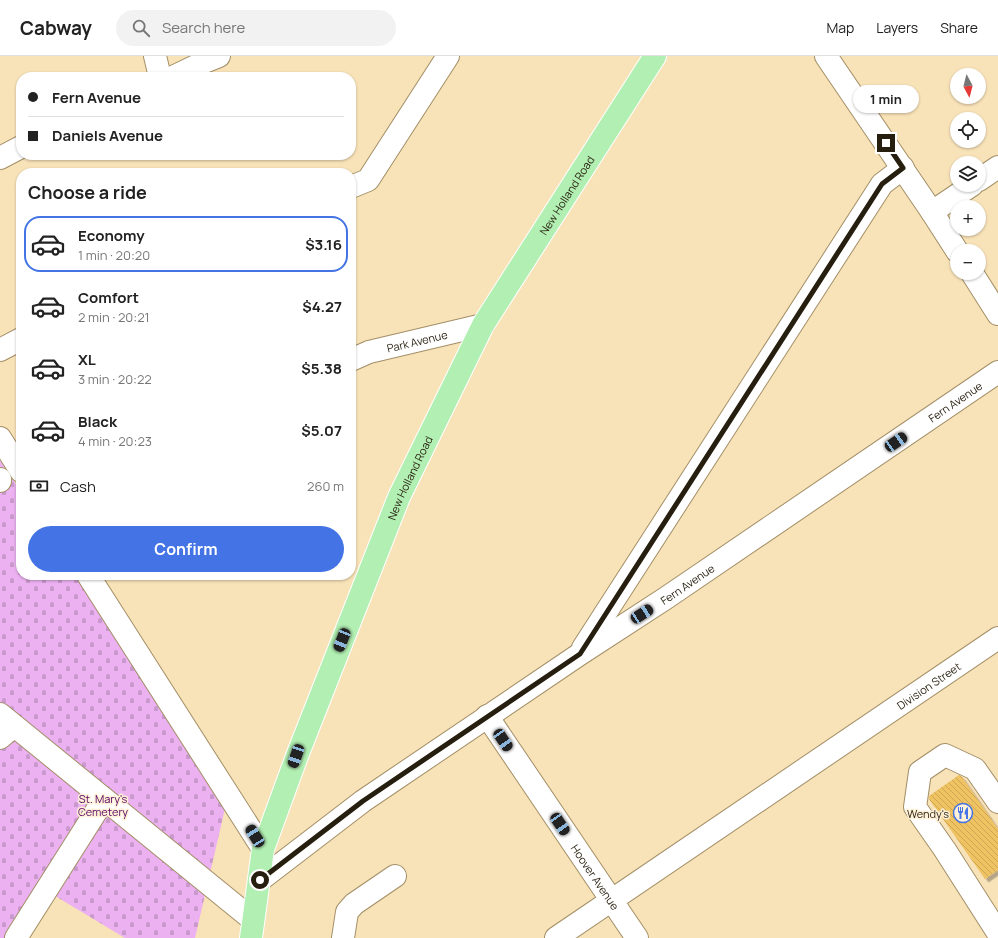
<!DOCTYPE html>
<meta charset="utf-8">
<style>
:root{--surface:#fff;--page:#f2f2f2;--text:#222;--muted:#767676;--line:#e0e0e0;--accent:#4373e4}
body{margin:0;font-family:Manrope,sans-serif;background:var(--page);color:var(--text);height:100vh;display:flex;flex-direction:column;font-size:15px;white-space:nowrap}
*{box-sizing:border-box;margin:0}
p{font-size:13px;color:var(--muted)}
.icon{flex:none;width:22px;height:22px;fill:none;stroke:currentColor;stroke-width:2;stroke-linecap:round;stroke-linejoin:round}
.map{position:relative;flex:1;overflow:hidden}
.side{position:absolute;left:16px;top:112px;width:340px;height:412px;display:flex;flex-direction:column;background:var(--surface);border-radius:16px;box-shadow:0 1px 3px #0004}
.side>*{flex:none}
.top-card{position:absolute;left:16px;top:16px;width:340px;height:88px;border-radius:16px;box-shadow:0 1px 3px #0004;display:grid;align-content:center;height:88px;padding:0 12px;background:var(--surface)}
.needle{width:26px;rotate:173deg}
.fabs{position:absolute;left:950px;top:12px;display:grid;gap:8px}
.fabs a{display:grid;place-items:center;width:36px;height:36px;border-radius:50%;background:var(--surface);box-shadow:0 1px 3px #0004;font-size:20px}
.end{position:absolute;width:18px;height:18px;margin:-9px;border:5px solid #261e0e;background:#fff;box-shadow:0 0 0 2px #fff}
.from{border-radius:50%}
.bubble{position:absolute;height:28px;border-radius:14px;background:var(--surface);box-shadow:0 1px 3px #0004;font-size:13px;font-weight:700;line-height:28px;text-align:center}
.car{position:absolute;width:12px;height:24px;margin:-12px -6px;border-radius:5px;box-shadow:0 0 3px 1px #0007;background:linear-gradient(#222 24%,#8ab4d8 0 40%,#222 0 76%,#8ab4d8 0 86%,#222 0)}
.top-card b{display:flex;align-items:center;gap:14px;height:38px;font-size:15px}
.top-card b+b{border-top:1px solid var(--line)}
.top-card i{width:10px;height:10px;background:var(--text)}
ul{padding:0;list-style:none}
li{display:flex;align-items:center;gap:12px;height:56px;margin:0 8px 6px;padding:0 4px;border:2px solid transparent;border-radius:16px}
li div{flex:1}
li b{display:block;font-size:15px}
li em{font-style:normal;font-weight:700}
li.selected{border-color:var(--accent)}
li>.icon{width:36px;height:36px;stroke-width:1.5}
h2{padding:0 12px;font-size:18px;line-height:48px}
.pay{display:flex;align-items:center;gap:10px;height:44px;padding:0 12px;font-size:15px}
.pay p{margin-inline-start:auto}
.cta{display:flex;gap:8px;margin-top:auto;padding:8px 12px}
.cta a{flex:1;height:46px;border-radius:24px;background:var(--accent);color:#fff;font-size:16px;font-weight:700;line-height:46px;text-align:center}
header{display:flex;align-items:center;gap:24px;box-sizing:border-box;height:56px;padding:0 20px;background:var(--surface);border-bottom:1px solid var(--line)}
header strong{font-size:19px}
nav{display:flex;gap:22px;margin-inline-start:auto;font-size:14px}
.search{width:280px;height:36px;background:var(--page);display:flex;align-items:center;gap:10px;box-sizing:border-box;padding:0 14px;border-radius:22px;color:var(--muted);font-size:15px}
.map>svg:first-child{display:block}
.cemetery{fill:url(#cemetery-stones)}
.building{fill:url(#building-back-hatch);filter:url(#shadow)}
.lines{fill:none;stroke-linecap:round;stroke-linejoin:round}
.minor-casing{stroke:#a38f67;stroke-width:24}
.major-casing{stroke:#fff;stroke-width:24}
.minor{stroke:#fff;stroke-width:22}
.major{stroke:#b2efb2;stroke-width:22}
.route{stroke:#261e0e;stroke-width:5}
.labels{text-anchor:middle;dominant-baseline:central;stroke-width:3;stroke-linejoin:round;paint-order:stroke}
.street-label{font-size:11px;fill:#261e0e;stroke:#fef1d7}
.park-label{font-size:11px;fill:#5a0262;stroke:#fef1d7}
.poi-label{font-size:11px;fill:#261e0e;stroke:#fef1d7;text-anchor:end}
</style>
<header>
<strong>Cabway</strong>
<div class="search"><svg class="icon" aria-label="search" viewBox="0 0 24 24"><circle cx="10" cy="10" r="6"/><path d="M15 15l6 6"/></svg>Search here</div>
<nav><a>Map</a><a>Layers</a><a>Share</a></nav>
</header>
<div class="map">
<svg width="998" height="882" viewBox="0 0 998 882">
<defs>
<pattern id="cemetery-stones" width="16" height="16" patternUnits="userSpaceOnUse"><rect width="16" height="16" fill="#ebb1f0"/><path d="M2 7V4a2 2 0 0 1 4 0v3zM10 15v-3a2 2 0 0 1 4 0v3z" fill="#c998cd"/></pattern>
<pattern id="building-back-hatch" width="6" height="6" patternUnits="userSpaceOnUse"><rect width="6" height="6" fill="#efc262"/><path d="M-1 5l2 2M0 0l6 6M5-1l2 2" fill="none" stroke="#cda654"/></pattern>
<filter id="shadow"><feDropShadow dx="3.5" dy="3.5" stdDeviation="0" flood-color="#0004"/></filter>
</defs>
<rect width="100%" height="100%" fill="#f8e2b8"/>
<!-- cemetery -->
<path class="cemetery" d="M0,404L21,436V519H76L226,748L195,882H125L52,838L24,882H0Z"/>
<!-- building -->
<path class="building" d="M959,719L962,721L998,773V814L985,823L929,743V740Z"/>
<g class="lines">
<defs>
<g id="minor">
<path d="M155,0L160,21"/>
<path d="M826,0L932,156L957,195"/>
<path d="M173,21L204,6L219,0"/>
<path d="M0,102L21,91"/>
<path d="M979,124L998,111"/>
<path d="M351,131L368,124L448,0"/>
<path d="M932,156L972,129"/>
<path d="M972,217L998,258"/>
<path d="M0,294L21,283"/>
<path id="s1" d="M351,304L369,296L483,269"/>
<path d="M0,382L21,415"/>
<path d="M0,423V425"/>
<path d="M88,519L263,793"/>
<path d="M583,592L882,128L903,112"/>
<path d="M0,658L253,864"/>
<path id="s2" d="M487,660L637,882"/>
<path d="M0,682L14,670"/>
<path d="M998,746L975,713L945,699L920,716L915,751L945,794L998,877"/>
<path id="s3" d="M260,824L363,745L580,598L666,542L998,316"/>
<path d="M16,882L104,743"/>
<path d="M343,882L347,856L354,848L395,820"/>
<path id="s4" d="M556,882L998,582"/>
</g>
<g id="major">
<path id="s5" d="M251,882L263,793L297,700L399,441L483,269L655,0"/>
</g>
</defs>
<!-- minor casing -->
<use href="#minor" class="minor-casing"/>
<!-- major casing -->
<use href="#major" class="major-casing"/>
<!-- minor -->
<use href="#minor" class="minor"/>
<!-- major -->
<use href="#major" class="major"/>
</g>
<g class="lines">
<!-- route -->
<path class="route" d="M260,824L363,745L580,598L882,128L903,112L886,87"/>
</g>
<!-- icons -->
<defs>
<symbol id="restaurant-ring" viewBox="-11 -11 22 22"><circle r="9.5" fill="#fef1d7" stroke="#4373e4" stroke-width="1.5"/><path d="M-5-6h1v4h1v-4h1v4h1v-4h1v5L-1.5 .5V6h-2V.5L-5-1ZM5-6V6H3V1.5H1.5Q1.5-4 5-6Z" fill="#4373e4"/></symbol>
</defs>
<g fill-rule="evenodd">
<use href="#restaurant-ring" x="952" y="746" width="22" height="22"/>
</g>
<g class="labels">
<!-- street labels -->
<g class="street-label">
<text stroke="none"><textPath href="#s5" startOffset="813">New Holland Road</textPath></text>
<text stroke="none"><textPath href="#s1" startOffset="69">Park Avenue</textPath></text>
<text stroke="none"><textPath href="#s3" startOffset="844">Fern Avenue</textPath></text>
<text stroke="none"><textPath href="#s5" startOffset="489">New Holland Road</textPath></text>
<text stroke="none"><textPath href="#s3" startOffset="520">Fern Avenue</textPath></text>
<text stroke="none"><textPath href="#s4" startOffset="450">Division Street</textPath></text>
<text stroke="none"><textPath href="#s2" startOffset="194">Hoover Avenue</textPath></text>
</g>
<!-- park labels -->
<g class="park-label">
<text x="103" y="742">St. Mary's<tspan x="103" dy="13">Cemetery</tspan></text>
</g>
<!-- poi labels -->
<g class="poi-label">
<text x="949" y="757">Wendy's</text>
</g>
</g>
</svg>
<div class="fabs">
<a><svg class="needle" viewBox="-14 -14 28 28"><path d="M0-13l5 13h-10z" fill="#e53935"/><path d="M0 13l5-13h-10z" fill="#767676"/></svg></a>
<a><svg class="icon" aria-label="locate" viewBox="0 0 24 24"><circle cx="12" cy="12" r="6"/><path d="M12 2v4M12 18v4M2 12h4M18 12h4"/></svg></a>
<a><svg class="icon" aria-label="layers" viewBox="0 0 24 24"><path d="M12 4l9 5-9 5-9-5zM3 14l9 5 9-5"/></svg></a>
<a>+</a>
<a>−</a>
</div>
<i class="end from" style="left:260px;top:824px"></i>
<i class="end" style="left:886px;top:87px"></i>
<div class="bubble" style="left:853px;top:29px;width:66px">1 min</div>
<i class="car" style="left:896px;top:386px;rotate:56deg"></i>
<i class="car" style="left:642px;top:558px;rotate:57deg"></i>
<i class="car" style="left:342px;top:584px;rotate:202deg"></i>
<i class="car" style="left:503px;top:684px;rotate:146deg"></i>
<i class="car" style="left:296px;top:700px;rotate:199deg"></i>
<i class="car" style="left:560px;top:768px;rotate:146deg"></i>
<i class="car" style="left:255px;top:780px;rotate:328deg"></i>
<div class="top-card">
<b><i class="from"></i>Fern Avenue</b>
<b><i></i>Daniels Avenue</b>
</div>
<section class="side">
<h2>Choose a ride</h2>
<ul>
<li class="selected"><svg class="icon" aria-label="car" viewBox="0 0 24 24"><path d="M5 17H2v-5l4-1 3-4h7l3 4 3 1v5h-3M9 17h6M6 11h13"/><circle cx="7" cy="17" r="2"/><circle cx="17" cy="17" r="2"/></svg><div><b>Economy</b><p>1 min · 20:20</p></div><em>$3.16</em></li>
<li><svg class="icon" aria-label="car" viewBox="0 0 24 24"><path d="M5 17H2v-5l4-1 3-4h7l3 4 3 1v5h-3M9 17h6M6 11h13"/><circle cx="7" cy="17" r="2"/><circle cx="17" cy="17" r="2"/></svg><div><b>Comfort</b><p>2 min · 20:21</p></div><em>$4.27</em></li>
<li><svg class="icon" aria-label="car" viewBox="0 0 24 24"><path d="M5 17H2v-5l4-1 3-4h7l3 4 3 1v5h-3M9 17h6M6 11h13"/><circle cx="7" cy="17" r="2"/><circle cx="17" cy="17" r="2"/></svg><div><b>XL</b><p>3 min · 20:22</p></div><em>$5.38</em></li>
<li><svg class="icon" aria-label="car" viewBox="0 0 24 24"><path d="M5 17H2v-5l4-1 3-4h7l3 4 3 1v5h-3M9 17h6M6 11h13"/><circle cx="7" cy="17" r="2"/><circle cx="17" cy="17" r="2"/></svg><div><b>Black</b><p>4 min · 20:23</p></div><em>$5.07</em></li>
</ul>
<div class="pay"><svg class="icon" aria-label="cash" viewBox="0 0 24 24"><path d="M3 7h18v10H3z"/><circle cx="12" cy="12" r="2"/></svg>Cash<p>260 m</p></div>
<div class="cta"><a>Confirm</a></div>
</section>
</div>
